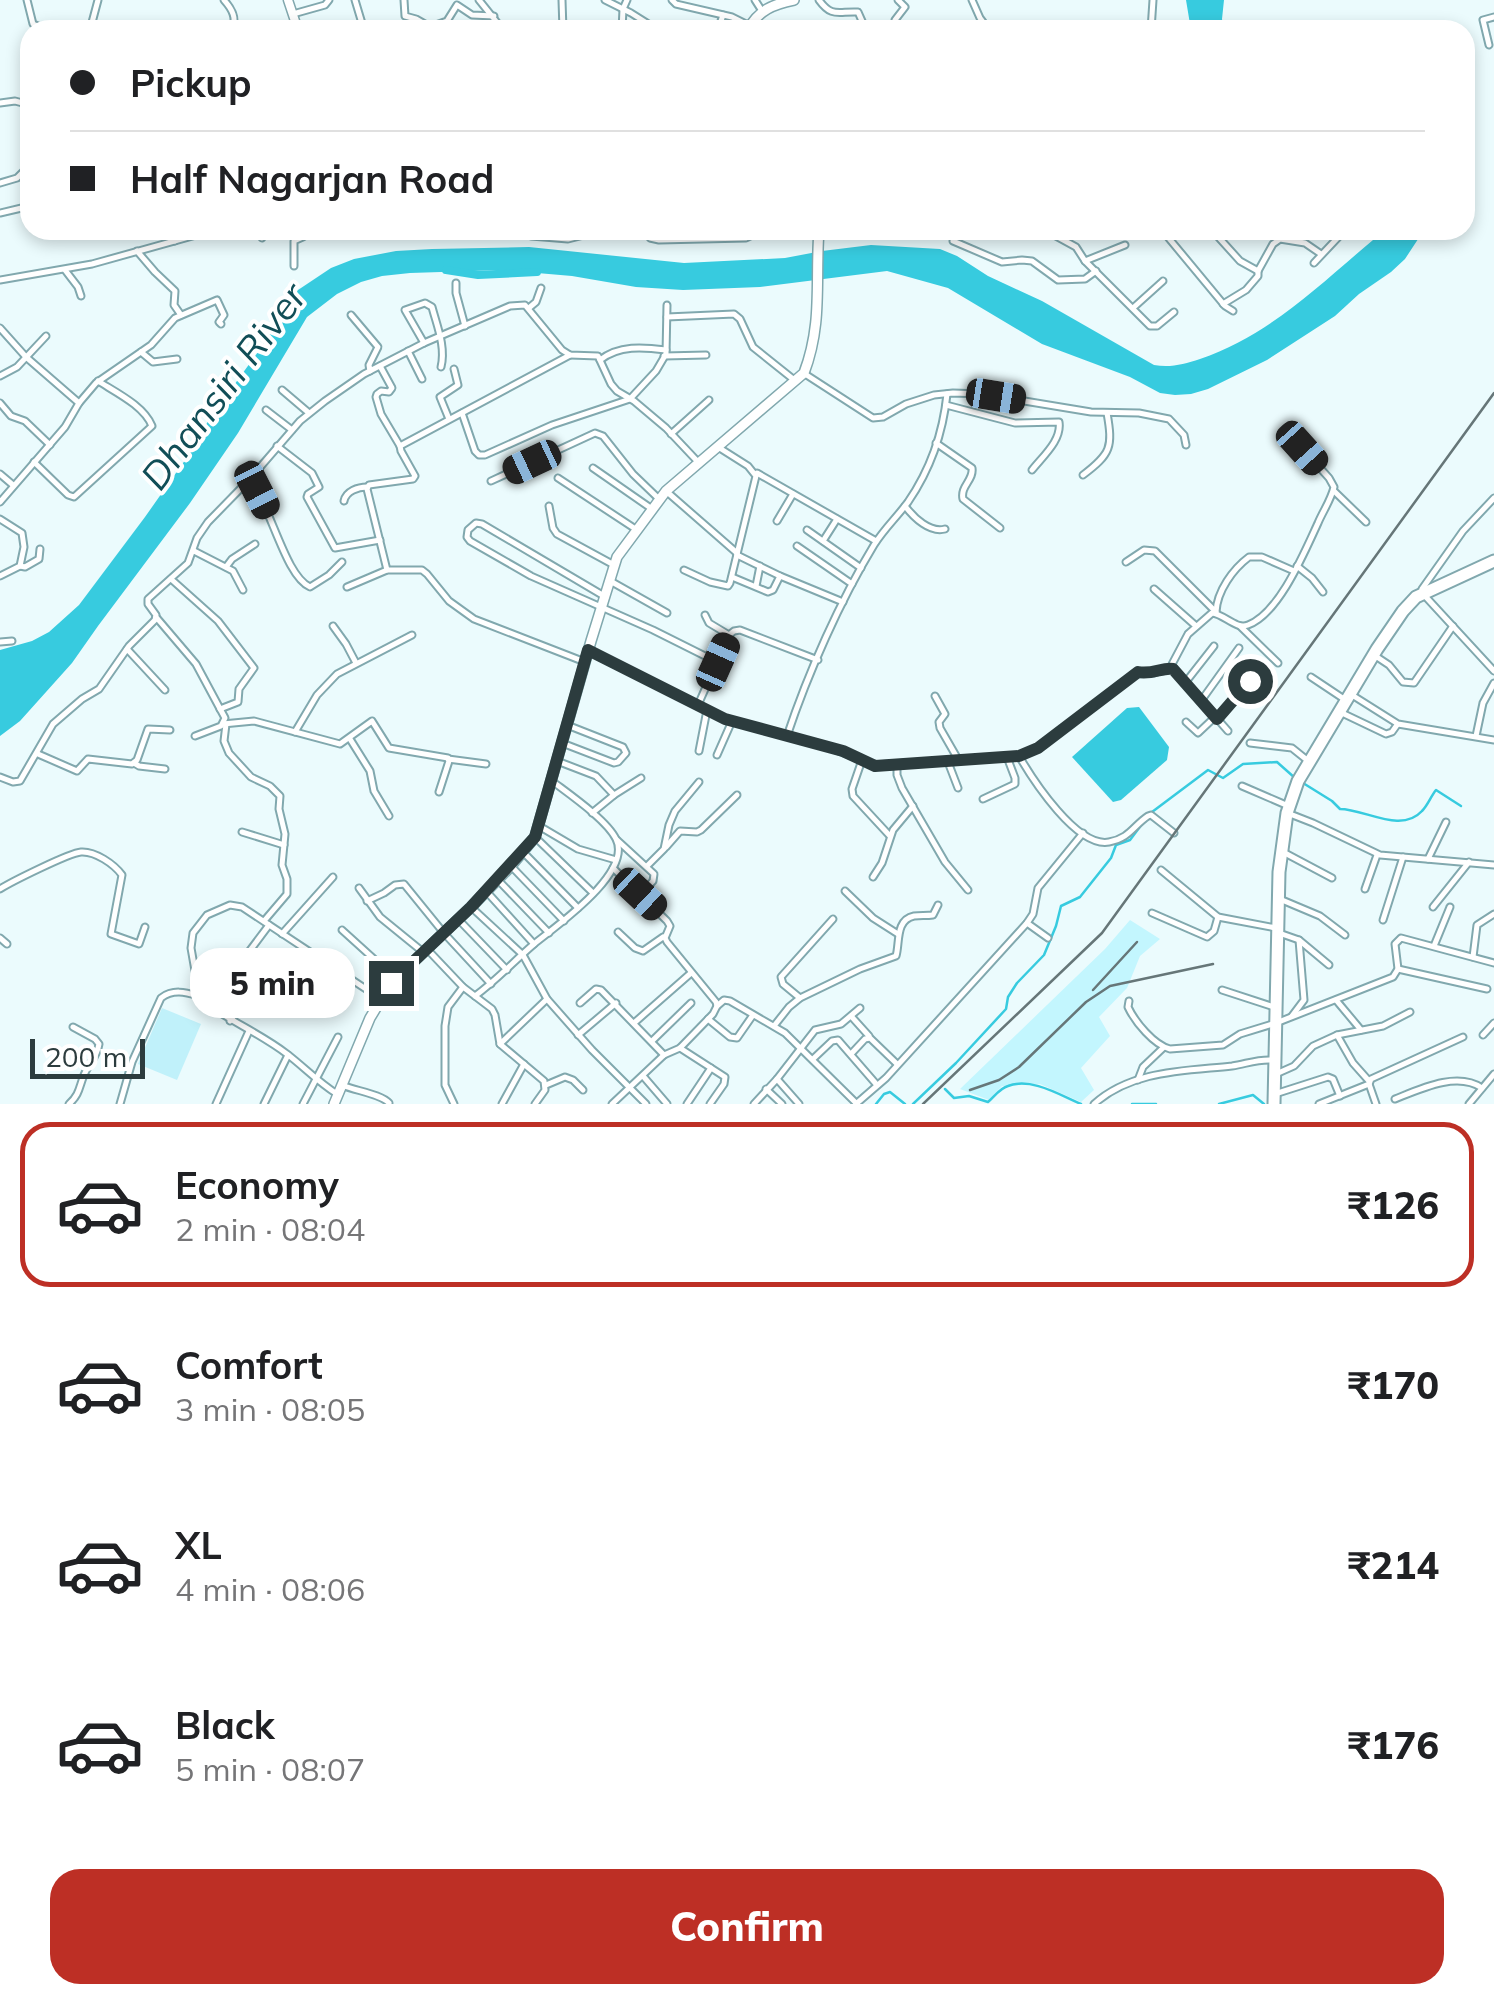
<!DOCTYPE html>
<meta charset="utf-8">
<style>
:root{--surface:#fff;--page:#f2f2f2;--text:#202124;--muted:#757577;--line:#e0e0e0;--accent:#bd2f25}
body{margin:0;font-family:Mulish,sans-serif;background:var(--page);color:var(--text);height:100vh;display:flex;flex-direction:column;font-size:38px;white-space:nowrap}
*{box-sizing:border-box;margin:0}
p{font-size:32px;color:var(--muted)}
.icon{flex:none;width:55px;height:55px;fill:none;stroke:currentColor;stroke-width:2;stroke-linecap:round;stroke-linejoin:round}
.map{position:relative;height:1104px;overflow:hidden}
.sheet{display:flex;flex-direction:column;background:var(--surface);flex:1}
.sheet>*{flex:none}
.banner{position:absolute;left:20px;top:20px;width:1455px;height:220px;border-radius:30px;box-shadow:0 5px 15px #0003;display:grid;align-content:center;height:220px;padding:0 50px;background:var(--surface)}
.scale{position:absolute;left:30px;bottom:25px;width:115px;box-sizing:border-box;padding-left:10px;border:5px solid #2c3c3e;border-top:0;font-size:28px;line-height:35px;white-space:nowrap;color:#2c3c3e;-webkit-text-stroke:8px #fff;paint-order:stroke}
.end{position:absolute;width:45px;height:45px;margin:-22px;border:12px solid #2c3c3e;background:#fff;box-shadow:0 0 0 5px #fff}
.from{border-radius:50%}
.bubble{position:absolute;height:70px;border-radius:30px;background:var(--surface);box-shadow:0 5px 15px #0003;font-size:32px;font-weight:800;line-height:70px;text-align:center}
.car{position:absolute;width:30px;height:60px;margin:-30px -15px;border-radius:12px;box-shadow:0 0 8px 2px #0007;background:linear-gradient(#222 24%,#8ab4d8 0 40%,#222 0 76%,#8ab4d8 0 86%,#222 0)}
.banner b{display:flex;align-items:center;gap:35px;height:95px;font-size:38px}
.banner b+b{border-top:2px solid var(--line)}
.banner i{width:25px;height:25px;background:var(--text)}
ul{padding:18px 0 0;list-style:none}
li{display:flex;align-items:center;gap:30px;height:165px;margin:0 20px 15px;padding:0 30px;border:5px solid transparent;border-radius:30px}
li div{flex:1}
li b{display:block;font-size:38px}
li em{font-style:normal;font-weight:800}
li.selected{border-color:var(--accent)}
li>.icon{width:90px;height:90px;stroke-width:1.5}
.button{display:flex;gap:20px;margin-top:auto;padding:20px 50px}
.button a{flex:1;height:115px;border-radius:30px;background:var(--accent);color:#fff;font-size:40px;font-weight:800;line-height:115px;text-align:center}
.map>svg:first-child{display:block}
.built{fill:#c3f6fe}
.green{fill:#c0f1fa}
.water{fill:#37cbdf}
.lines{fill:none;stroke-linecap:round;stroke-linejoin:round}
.stream{stroke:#37cbdf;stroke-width:2.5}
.river{stroke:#37cbdf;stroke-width:8}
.minor-casing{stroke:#81a8ae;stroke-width:9}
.tertiary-casing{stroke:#81a8ae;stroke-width:11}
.secondary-casing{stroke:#81a8ae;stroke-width:12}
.trunk-casing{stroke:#81a8ae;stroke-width:15}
.minor{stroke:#fff;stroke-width:5}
.tertiary{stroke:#fff;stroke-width:8}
.secondary{stroke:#fff;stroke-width:9}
.trunk{stroke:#fff;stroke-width:11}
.rail{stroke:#667678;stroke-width:2.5}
.route{stroke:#2c3c3e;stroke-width:12}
.labels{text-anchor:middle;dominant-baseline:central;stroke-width:8;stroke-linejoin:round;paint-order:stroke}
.water-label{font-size:38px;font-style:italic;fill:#114e57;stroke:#fff}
</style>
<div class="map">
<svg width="1494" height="1104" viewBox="0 0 1494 1104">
<rect width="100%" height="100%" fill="#ebfbfd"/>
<!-- built -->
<path class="built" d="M1130,920L1160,939L1140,956L1127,988L1099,1017L1110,1036L1081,1068L1094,1090L1081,1102L1040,1084L1002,1086L989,1100L960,1089L1105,949Z"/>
<!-- green -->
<path class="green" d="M162,1008L201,1024L177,1080L138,1064Z"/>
<!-- water -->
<g class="water">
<path d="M1186,0H1224L1222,19L1224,30H1191Z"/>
<path d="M1389,230H1424L1405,259L1391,272L1359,294L1335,316L1267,360L1208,389L1191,394L1175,395L1160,393L1130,377L1042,344L948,288L887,271L760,287L683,290L636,287L572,276L503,270L410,273L382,276L361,282L337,294L307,317L238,433L190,503L98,626L72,663L20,721L0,736V650L32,641L49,632L79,605L145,517L195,446L208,421L258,352L271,329L298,290L331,268L354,259L396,251L432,249L529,247L684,263L785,258L822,251L871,245L940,249L957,256L988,276L1042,301L1154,365C1171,368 1184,364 1200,359C1270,335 1318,286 1373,240Z"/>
<path d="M1139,707L1169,747L1167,760L1121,800L1113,802L1072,757L1127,708Z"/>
</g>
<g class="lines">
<!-- stream -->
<g class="stream">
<path d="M1303,783L1332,801L1340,809C1365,809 1401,834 1422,811C1428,805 1431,796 1436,790L1461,806"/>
<path d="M1152,812L1208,770L1223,778L1243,764L1277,762L1295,778"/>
<path d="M945,1089L954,1098L969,1096L988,1102C994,1097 1000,1088 1008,1086C1031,1077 1060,1095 1081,1104"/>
<path d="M876,1104L884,1094L890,1092L905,1104"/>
<path d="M913,1104L956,1063L1006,1009L1008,997L1017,983L1044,955L1056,926L1061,906L1080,897L1111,858L1116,845L1130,840L1142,824"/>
<path d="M1132,1104H1156"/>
<path d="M1219,1104L1253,1095L1264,1104"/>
</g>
<!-- river -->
<path class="river" d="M446,270L478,275L537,272"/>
<defs>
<g id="minor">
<path d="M27,0L33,24L47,30"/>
<path d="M224,0C232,9 238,19 231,30"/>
<path d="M355,0L364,30"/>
<path d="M404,0L405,16L416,19L430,27L447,21L457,5L472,15L494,16"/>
<path d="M479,0L503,30"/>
<path d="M562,0L563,30"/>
<path d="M605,0L631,13L658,30"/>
<path d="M672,0L676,4L732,17L750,26"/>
<path d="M755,0L762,11"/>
<path d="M819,0C832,18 838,11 858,12L866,30"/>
<path d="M898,0L905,7L895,20L898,30"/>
<path d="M972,0L980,18L989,30"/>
<path d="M293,14L325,5L329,0"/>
<path d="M90,30L98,0"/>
<path d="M622,30L623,9L627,0"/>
<path d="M718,30L723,15"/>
<path d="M1151,30L1153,0"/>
<path d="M1489,45L1483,20L1494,17"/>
<path d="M0,103L15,101L30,105"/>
<path d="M0,183L17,178L30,165"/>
<path d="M0,213L30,206"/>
<path d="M170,230L175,241"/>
<path d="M259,230L262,238"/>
<path d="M647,230L650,238L659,240L746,238L763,230"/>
<path d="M794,230H808"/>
<path d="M1045,230L1076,247L1085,261L1150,326H1157L1174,312"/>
<path d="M1162,230L1225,306L1233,311"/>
<path d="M1212,230L1240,261L1258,271L1273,244L1280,239L1305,243L1321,254"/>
<path d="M531,236L568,239L584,235L587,230"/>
<path d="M953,241L1002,262L1022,260L1032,261L1058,280L1085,279L1096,271"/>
<path d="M137,251L155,272L175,291L174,305L181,315"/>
<path d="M1085,261L1125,245"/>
<path d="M1314,263L1345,230"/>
<path d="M294,266V241L303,237L305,230"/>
<path d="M65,270L78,287L81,296"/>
<path d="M0,280L92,264L214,230"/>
<path d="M456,283V293L465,326"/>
<path d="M1223,304L1246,290L1258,276V271"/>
<path d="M530,307L536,302L541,288"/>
<path d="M1133,308L1163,281"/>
<path d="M351,315L378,347L369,365L370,371"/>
<path d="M667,317L734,314L740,319L753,347L793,379"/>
<path d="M0,328L26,357L79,403"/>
<path d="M424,343L405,310L425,303L432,307C437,326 446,347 441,367"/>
<path d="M408,351L422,379"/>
<path d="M141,352L153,362L177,359"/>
<path d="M664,356L706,355"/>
<path d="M600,360C619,345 643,347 666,350"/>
<path d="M380,366L392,388L389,392L381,391L377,394L376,397L381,414L400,446"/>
<path d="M805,374L873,418L883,417L906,404L934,395L953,393L982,394L1091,412L1139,413L1169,419L1184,435L1186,445"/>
<path d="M0,376L17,367L46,336"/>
<path d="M282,390L309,413"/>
<path d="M0,403L11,416L25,421L50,445"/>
<path d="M946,405L1015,423L1059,422C1062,440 1043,456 1032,470"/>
<path d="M266,410L292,430"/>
<path d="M462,413L475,451L479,455H485L552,425L630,399L656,371L666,354L667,305"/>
<path d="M449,419L440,397L458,385L454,369"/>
<path d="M671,434L709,400"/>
<path d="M936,443L972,468C974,480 960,486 963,499L1000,528"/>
<path d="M277,446L312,473L319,487L308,494L307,497L335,548L380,540"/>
<path d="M34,462L68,495L74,497L152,426C144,406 117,393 98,381"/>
<path d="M593,468L652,509"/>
<path d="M757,473L876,541"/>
<path d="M0,474L13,485"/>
<path d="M1083,475C1111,454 1113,447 1107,413"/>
<path d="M558,478L637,530"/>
<path d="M250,481C271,506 285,576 310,587L329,575L342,562"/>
<path d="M491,481L595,433L603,436L633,474L659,499"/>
<path d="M666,491L737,553"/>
<path d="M1334,491L1366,522"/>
<path d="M344,501C346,491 358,487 367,487"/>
<path d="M0,502L65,427L79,403L96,383L151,345L175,318L217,300L224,315L219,322L221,324"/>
<path d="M549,506L553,528L557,534L614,565"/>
<path d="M905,506C914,518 930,533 945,529"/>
<path d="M0,519L22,533L24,547L20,566L0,576"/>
<path d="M777,521L793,494"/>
<path d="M807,530L861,568"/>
<path d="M823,541L837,519"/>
<path d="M797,546L852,584"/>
<path d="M194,551L233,571L243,590"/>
<path d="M737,555L780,576L843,602"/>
<path d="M1126,562L1144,550L1155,551L1216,612"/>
<path d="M20,566L25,567L39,559L40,549"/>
<path d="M1297,566L1312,578L1323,592"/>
<path d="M226,567L232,559L255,544"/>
<path d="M387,570L367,489L369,485L413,479L415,476L401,451L400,446L570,355"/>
<path d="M684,570L710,582L728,586L730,583L756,476L748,466L718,447"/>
<path d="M732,577L768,592L773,590L780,576"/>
<path d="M171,579L218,621L254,668L239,689L238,702L220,709"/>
<path d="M612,582L667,613"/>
<path d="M756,586L760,566"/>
<path d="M347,587L387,570H422L427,574L449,601L474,619L585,662"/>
<path d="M1154,589L1196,626"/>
<path d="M1422,589L1463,531L1494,498"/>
<path d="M604,596L482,524L476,523L468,530L467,537L470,541L531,576L653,630L717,662"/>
<path d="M1425,596L1494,671"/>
<path d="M1216,612C1217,591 1233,569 1249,557H1262L1294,571"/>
<path d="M705,615L709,623L729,635"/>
<path d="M156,617L196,664L225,718L221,726L195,736"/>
<path d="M333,626L346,644L356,663"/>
<path d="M1240,626L1278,663"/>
<path d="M0,642L12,641"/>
<path d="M127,649L165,690"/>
<path d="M588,651L725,719L823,745L875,765L1019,756L1038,748L1134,674L1154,673L1170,668L1176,672L1228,731"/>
<path d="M1374,655L1389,665L1403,682L1414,683L1453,626"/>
<path d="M1170,668L1188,634L1212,613C1224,614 1236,630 1248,625C1279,614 1305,551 1318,523C1323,511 1331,500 1334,487L1329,478L1285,429"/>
<path d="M1311,677L1344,699"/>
<path d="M1185,683L1214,646"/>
<path d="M1352,695L1398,724L1494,740"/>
<path d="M935,696L945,714L939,722L940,728L959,761"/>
<path d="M1201,701L1239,648"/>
<path d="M698,705L729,635L734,631L740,630L818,660"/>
<path d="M1342,713L1386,734L1392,732L1397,725"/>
<path d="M1217,719L1250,681"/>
<path d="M1186,722L1198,733L1215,717"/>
<path d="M223,724L254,721L340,744L372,721L389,748L448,758L449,761L439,792"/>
<path d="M226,724L224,741L229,753L251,777L270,786L280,796L279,809L285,834L282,865L287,879V894L264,921"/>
<path d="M295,732L317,695L337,674L412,635"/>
<path d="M787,736C808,673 840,601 874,545C884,529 897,517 908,502C930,470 943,433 947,394"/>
<path d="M1476,736L1483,703L1494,683"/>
<path d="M350,739L370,771L374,791L389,816"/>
<path d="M562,743L614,763L618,762L626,753L623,747L567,725"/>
<path d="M1250,743L1292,748L1307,760"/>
<path d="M699,751L707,710"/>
<path d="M38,754L77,771L88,759L132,764L137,760L148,729L170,730"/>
<path d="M717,755L732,721"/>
<path d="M1019,756C1033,780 1077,848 1109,842C1130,838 1133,826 1148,816L1151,815L1174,833"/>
<path d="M448,759L486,764"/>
<path d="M862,760L852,789L853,796L890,836"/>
<path d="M557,761L596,776L614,795"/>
<path d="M948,762L958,788"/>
<path d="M134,763L139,766L165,769"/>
<path d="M897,765V775L902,788L945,862L968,890"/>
<path d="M0,777L13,782L20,781L53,724L82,699L99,689L129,646L155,620L156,615L148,604V599L188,563L197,538L208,522L249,480L300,421L325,401L364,374L424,343L510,306L525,305L562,350L570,355L598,356L611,384L617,391L634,401L666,428L699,463"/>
<path d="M1242,786L1286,805"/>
<path d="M983,799L1015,784V778L1007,757"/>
<path d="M592,813L614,795L641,778"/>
<path d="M1290,814L1313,823L1380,855L1494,865"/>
<path d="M539,826L578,849L616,860"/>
<path d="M242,832L284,845"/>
<path d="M535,837L593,893"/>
<path d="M617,840L654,874L653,881L640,895"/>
<path d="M666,847L680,831L697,832L701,830L737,795"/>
<path d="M1283,852L1332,878"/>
<path d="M524,853L578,908"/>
<path d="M1428,859L1446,822"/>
<path d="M511,866L564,921"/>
<path d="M647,866L664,849L669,825L675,811L699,782"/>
<path d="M1161,870L1218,917L1276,928"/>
<path d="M873,877L882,863L893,830L913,806"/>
<path d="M499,881L549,933"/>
<path d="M359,888L380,917L423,952"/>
<path d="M0,889C11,882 69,853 81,852C95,851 114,864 122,875L111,934L139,944L145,927"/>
<path d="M1365,889L1377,855"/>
<path d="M486,891L534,944"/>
<path d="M845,891L873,918L898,934"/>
<path d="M1282,900L1320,916L1345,935"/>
<path d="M367,901L384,893L395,885L404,884L443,932L491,984"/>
<path d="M471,907L523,955L547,999L592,1050L646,1104"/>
<path d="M1433,907L1469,862"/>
<path d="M1152,913L1207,937L1214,931L1218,917"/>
<path d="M458,919L507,970"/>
<path d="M1383,920L1403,857"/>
<path d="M1027,923L1048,938"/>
<path d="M342,930L395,978"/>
<path d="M618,932L635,948L643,951L663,937"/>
<path d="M1279,933L1299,940L1329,965"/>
<path d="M282,934L333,877"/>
<path d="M0,938L7,944"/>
<path d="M1434,946L1450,907"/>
<path d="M427,949L463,987L492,1009L495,1015L500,1044L544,1081L545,1090L535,1104"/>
<path d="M245,957L269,925"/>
<path d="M1473,957L1477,925L1494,914"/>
<path d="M1398,969L1487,989"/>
<path d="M1222,990L1274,1007"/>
<path d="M475,996C497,980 514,961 534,944C556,926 633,873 616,839C607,820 569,794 552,781"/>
<path d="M800,998L783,984L781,977L833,919"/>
<path d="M1336,1000L1361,1030"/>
<path d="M1129,1001L1128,1007C1135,1022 1154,1045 1170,1049L1223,1045L1240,1034L1276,1023L1393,977L1398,969L1395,944L1401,938L1494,963"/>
<path d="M580,1003L596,989L601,990L664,1055"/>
<path d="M209,1005L229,971"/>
<path d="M717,1006L724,1000L730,1001L785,1033L857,1104"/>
<path d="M851,1016L869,1036"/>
<path d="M1292,1016L1304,1000L1299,940"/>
<path d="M708,1019L730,1037L737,1038L753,1015"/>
<path d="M230,1021L245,1001L246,991L253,974"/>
<path d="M634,1023L691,973"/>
<path d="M774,1026L789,1007L800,998L860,969L896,956C900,943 895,920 914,916C920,915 926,916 933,915L938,905"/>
<path d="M578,1035L616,1003"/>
<path d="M1337,1035L1353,1063L1369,1081"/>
<path d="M1483,1035L1494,1023"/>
<path d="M652,1041L691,1003"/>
<path d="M500,1044L547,999"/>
<path d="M680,1048L725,1077L724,1084L710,1104"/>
<path d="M851,1054L865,1039L870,1038L897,1064"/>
<path d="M814,1058L832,1041L838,1040L877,1085"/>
<path d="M1276,1074L1294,1066L1313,1046L1337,1035L1383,1026L1410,1012"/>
<path d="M643,1076L667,1104"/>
<path d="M777,1079L799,1104"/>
<path d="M1138,1080L1143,1067L1163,1048"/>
<path d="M342,1085C356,1091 381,1094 389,1103"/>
<path d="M546,1085L565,1077L573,1080L583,1090"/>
<path d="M766,1089L782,1104"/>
<path d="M1278,1093L1328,1077L1333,1079L1340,1096"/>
<path d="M337,1094C318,1082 304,1067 287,1054C260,1033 227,1020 200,999L191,948L193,933L207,915L230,905L242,907L381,999"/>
<path d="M1395,1099C1420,1089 1457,1071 1482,1088"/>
<path d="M69,1104C80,1094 79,1087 84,1075C89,1063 97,1057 99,1044L95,1039L73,1027"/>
<path d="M120,1104L132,1062L161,998C173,989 185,992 198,996"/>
<path d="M216,1104L249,1031"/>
<path d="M264,1104L288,1055"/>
<path d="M303,1104L338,1037"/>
<path d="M454,1104L445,1085V1026L448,1007L463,987"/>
<path d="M502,1104L524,1064"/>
<path d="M612,1104L664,1055L680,1048L713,1014L717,1006L716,1002L667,942L665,938L670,926L667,921L613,868"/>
<path d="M687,1104L711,1068"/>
<path d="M754,1104L777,1079L815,1030L841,1024L860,1008"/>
<path d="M856,1104L886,1078L1027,923L1033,914L1038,888L1083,833"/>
<path d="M1094,1104C1132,1070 1185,1071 1232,1066C1246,1064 1257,1059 1272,1060"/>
<path d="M1319,1104L1369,1084"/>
<path d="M1376,1104L1369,1084L1371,1079L1463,1037"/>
<path d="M1469,1104L1494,1074"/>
</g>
<path id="tertiary" d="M288,0L298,30"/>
<g id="secondary">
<path d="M748,30C758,10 774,4 794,0"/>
<path d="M334,1104L370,1018L391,983L471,907L511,866L535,837L591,641L617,557L666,491L804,373C823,323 815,281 819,230"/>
</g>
<path id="trunk" d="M1274,1104L1279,872L1287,813L1298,781L1377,649L1403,611L1416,597L1494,561"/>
</defs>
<!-- minor casing -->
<use href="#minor" class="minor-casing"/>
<!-- tertiary casing -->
<use href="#tertiary" class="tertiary-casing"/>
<!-- secondary casing -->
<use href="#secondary" class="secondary-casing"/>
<!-- trunk casing -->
<use href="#trunk" class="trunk-casing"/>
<!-- minor -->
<use href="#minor" class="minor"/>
<!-- tertiary -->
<use href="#tertiary" class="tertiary"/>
<!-- secondary -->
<use href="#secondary" class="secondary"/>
<!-- trunk -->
<use href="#trunk" class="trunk"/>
<!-- rail -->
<g class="rail">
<path d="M1093,990L1137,942"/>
<path d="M970,1090L999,1080L1019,1067L1086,1002L1110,986L1213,964"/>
<path d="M923,1104L1102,933L1494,393"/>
</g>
</g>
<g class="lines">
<!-- route -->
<path class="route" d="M391,983L471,907L535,837L588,650L725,719L843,751L875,766L1019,756L1038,748L1138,672C1152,675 1163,667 1173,669L1217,719L1250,681"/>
</g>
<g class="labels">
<!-- water labels -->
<g class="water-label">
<text transform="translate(223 386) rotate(-53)">Dhansiri River</text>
</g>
</g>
</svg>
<div class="scale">200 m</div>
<i class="end from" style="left:1250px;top:681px"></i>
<i class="end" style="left:391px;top:983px"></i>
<div class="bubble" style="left:190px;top:948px;width:165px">5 min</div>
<i class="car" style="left:996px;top:396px;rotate:99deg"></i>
<i class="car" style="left:1302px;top:448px;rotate:138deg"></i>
<i class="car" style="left:532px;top:462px;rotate:245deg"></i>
<i class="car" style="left:257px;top:490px;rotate:153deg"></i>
<i class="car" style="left:718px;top:662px;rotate:24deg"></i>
<i class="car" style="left:640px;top:894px;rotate:133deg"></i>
<div class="banner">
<b><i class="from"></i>Pickup</b>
<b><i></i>Half Nagarjan Road</b>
</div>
</div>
<section class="sheet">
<ul>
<li class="selected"><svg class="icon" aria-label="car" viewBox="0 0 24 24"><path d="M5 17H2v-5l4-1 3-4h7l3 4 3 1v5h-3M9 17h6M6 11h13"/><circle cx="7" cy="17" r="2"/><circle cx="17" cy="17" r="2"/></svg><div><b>Economy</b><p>2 min · 08:04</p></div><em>₹126</em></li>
<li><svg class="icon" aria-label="car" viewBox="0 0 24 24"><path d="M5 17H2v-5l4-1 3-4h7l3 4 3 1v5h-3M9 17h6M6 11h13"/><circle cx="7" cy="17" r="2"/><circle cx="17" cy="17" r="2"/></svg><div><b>Comfort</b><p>3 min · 08:05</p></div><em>₹170</em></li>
<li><svg class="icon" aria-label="car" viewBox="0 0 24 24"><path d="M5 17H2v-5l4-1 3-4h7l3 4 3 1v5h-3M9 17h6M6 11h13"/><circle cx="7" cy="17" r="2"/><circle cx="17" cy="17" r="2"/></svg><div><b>XL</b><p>4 min · 08:06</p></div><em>₹214</em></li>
<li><svg class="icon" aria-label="car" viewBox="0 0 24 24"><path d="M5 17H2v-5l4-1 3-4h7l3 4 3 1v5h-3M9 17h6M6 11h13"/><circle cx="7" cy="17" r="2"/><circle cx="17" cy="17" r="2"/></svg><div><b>Black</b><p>5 min · 08:07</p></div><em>₹176</em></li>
</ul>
<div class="button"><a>Confirm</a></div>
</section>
